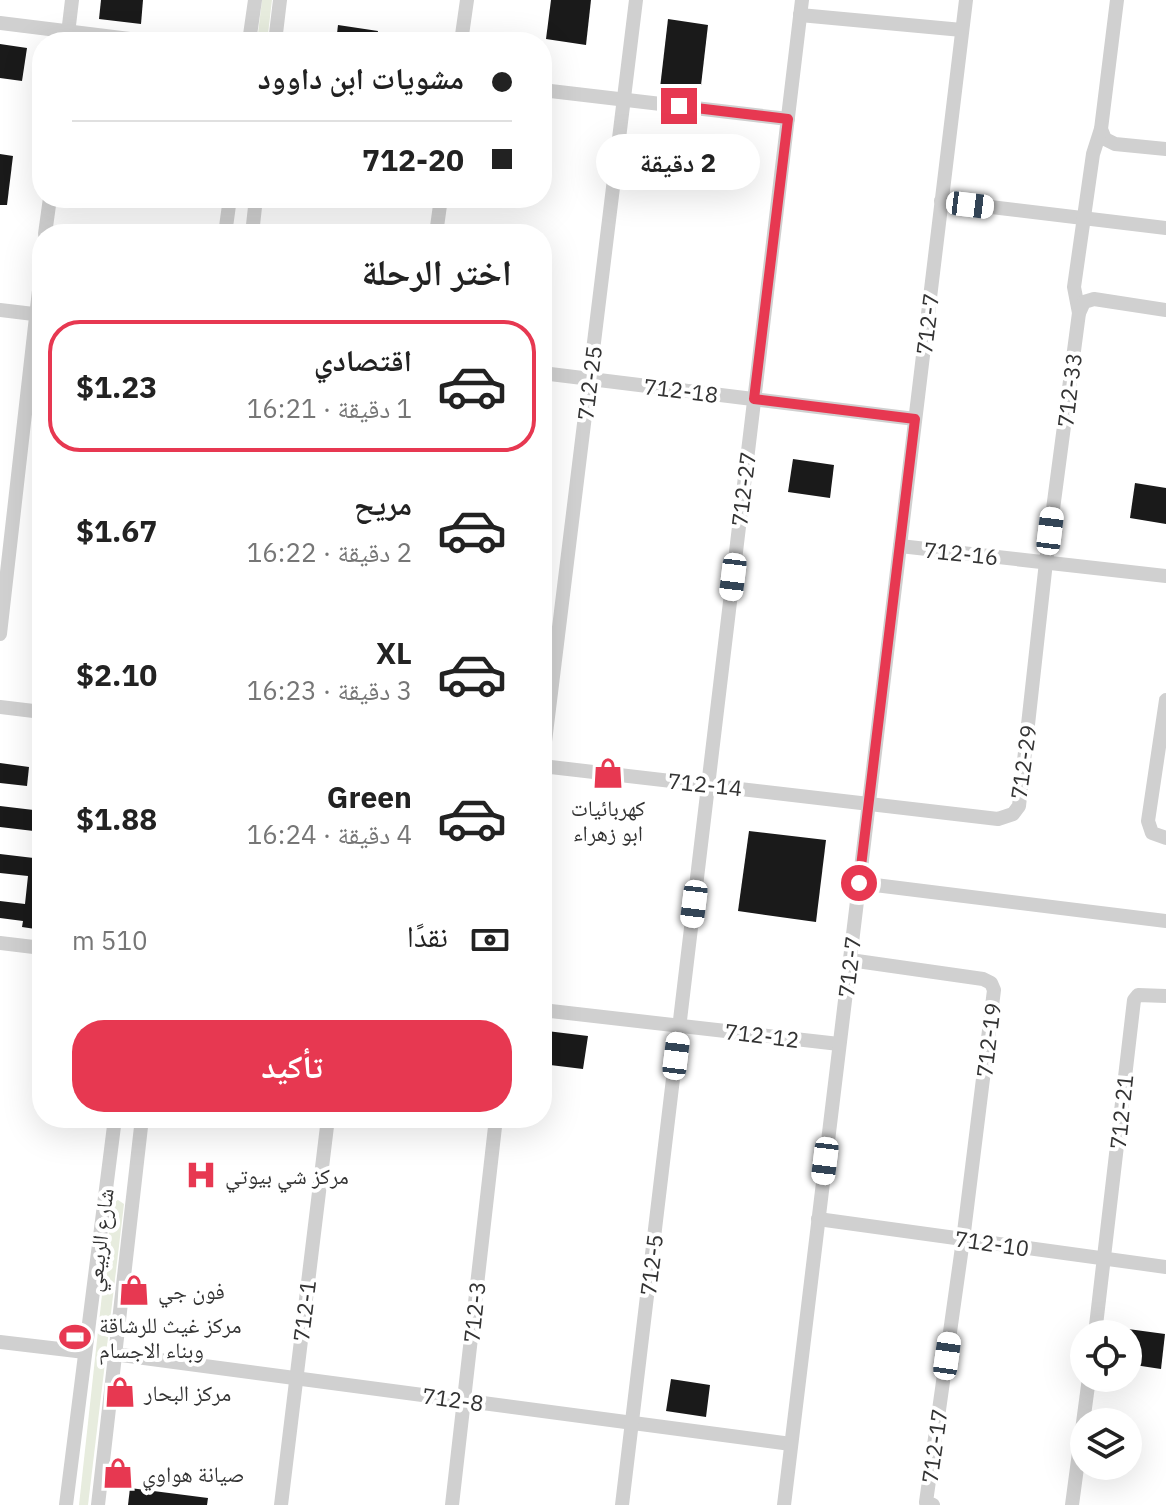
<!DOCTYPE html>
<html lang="ar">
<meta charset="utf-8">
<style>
:root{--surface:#fff;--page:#f6f6f6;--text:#222;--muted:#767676;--line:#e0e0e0;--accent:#e73851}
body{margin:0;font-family:"IBM Plex Sans","Noto Naskh Arabic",sans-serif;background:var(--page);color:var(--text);direction:rtl;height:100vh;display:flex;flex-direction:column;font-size:30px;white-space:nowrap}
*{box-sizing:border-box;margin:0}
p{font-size:26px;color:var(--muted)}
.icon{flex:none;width:44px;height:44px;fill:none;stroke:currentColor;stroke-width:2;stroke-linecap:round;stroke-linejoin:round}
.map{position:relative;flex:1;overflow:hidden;direction:ltr}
.details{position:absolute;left:32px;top:224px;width:520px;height:904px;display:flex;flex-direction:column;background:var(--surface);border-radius:32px;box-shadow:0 8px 32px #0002;direction:rtl}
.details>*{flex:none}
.banner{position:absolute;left:32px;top:32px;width:520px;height:176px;border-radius:32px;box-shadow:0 8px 32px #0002;direction:rtl;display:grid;align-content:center;height:176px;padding:0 40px;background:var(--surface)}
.controls{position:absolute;left:1070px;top:1320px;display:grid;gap:16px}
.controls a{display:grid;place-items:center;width:72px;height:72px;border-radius:50%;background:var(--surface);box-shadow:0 8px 32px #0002;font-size:40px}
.end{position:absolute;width:36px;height:36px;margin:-18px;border:10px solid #e73851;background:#fff;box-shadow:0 0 0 4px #fff}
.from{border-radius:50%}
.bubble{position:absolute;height:56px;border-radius:28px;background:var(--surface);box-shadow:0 8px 32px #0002;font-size:26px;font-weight:800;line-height:56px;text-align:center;direction:rtl}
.car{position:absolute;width:24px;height:48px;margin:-24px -12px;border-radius:10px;box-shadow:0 0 6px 2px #0007;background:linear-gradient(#fff 24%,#345 0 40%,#fff 0 76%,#345 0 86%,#fff 0)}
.banner b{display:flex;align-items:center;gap:28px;height:76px;font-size:30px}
.banner b+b{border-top:2px solid var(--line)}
.banner i{width:20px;height:20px;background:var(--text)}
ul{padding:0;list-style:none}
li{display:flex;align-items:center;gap:24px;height:132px;margin:0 16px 12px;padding:0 24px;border:4px solid transparent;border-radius:32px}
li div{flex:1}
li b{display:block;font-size:30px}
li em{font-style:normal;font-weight:800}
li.selected{border-color:var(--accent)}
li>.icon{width:72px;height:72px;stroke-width:1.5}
h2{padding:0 40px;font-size:36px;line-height:96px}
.pay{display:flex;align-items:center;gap:20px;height:88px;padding:0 40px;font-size:30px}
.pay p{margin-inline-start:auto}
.action{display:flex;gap:16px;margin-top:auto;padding:16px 40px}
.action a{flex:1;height:92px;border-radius:32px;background:var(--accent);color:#fff;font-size:32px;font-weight:800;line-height:92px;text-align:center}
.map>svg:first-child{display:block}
.green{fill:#e7ecde}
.building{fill:#1a1a1a}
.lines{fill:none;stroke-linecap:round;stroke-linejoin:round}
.minor{stroke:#d0d0d0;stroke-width:14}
.route{stroke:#e73851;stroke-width:10}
.labels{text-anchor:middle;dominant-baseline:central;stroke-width:8;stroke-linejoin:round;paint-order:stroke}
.street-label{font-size:22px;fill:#333;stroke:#fff}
.poi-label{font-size:22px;fill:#333;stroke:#fff;text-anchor:start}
</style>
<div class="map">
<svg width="1166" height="1505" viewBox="0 0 1166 1505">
<rect width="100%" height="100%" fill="#fff"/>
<!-- green -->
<g class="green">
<path d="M262,0H272L267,42H257Z"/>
<path d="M118,1200L124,1204L88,1505H79L112,1203Z"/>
</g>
<!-- building -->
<g class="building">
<path d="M101,0H143L141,24L99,19Z"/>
<path d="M551,0H591L586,45L546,39Z"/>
<path d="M668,19L708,25L700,94L660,88Z"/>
<path d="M338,25L378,31L376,42H336Z"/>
<path d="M0,44L27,48L22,81L0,78Z"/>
<path d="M0,154L13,156L7,205H0Z"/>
<path d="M793,459L834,465L830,498L788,492Z"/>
<path d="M1135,483L1166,488V524L1130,518Z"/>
<path d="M0,763L29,767L27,786L0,783Z"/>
<path d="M0,806L42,811V832L0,827Z"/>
<path d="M749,831L826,840L816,922L738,911Z"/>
<path d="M0,854L42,859V930L22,927L23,921L0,918V901L25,904L28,876L0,873Z"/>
<path d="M547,1031L588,1036L583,1069L542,1064Z"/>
<path d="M1128,1329L1165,1334L1161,1369L1128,1364Z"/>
<path d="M671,1379L710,1385L706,1417L666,1411Z"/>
<path d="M130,1488L208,1498L207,1505H128Z"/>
</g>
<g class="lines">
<!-- minor -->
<g class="minor">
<path d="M1117,0L1101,129L1105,139L1115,144L1166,149"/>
<path d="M800,15L962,30"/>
<path d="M0,23L154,42"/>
<path d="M67,42L72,0"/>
<path d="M249,42L255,0"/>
<path d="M275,42L280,0"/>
<path d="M461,42L467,0"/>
<path d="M542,90L788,119"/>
<path d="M941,201L1166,228"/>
<path d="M45,234L50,198"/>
<path d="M225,234L230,198"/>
<path d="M252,234L256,198"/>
<path d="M436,234L441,198"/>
<path d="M0,310L42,315"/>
<path d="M1079,313L1074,287L1093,154L1101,129"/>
<path d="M542,373L915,419"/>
<path d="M900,546L1166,576"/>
<path d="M0,634L42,264"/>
<path d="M1166,700L1148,821L1152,833L1166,838"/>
<path d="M0,707L42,712"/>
<path d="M542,766L998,819L1013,814L1019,806L1046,562L1079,313L1084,302L1094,299L1166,310"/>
<path d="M542,766L636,0"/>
<path d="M859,883L1166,921"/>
<path d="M0,943L42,948"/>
<path d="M850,960L983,979L991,983L994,990L963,1240L926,1502L933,1505"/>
<path d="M542,1010L839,1044"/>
<path d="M818,1219L1166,1267"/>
<path d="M1095,1334L1134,1000L1138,995L1166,996"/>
<path d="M0,1342L85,1352"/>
<path d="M114,1354L791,1444"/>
<path d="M66,1505L115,1118"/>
<path d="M98,1505L142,1118"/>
<path d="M281,1505L328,1118"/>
<path d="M452,1505L496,1118"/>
<path d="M622,1505L802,0"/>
<path d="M784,1505L966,0"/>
<path d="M1072,1505L1089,1378"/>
</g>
</g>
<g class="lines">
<!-- route -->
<path class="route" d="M679,106L788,119L754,399L915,419L859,883"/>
</g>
<!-- icons -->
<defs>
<symbol id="shop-bare" viewBox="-9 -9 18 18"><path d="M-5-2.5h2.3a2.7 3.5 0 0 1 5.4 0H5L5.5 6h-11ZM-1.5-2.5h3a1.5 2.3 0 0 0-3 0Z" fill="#e73851" stroke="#fff" stroke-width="2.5" paint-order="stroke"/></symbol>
<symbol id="hospital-bare" viewBox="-9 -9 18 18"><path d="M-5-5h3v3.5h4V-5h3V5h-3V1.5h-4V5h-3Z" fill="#e73851" stroke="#fff" stroke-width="2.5" paint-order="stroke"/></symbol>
<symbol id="stadium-bare" viewBox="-9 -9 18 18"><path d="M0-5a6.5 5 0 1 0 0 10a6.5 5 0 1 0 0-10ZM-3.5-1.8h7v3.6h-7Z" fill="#e73851" stroke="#fff" stroke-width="2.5" paint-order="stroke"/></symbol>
</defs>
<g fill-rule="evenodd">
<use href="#shop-bare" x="586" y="751" width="44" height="44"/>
<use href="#hospital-bare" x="179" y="1153" width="44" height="44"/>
<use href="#shop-bare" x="112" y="1268" width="44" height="44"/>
<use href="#stadium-bare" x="53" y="1315" width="44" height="44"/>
<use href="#shop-bare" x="98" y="1370" width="44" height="44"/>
<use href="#shop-bare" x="96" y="1451" width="44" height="44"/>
</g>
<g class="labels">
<!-- street labels -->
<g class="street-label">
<text transform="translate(927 324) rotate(-83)">712-7</text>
<text transform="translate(589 383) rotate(-83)">712-25</text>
<text transform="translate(681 390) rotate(7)">712-18</text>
<text transform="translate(1069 390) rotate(-83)">712-33</text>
<text transform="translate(743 489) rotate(-83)">712-27</text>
<text transform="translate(961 553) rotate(6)">712-16</text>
<text transform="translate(1023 762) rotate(-82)">712-29</text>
<text transform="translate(705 784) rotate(6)">712-14</text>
<text transform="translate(849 967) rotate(-83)">712-7</text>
<text transform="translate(762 1035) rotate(7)">712-12</text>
<text transform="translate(988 1040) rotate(-83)">712-19</text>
<text transform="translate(1121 1112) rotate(-84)">712-21</text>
<text transform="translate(99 1240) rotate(-83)">شارع الربيعي</text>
<text transform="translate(992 1243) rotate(8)">712-10</text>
<text transform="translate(651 1265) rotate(-83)">712-5</text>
<text transform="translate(304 1311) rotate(-83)">712-1</text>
<text transform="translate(474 1312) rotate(-84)">712-3</text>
<text transform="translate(453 1399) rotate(8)">712-8</text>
<text transform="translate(934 1446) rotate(-82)">712-17</text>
</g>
<!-- poi labels -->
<g class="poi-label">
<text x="608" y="807" text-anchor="middle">كهربائيات<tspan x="608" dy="25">ابو زهراء</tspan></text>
<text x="225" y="1175">مركز شي بيوتي</text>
<text x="158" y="1290">فون جي</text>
<text x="99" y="1324">مركز غيث للرشاقة<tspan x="99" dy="25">وبناء الاجسام</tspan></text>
<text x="144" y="1392">مركز البحار</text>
<text x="142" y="1473">صيانة هواوي</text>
</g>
</g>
</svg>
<div class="controls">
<a><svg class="icon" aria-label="locate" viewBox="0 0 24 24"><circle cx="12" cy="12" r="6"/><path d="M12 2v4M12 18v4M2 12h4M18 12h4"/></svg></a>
<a><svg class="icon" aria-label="layers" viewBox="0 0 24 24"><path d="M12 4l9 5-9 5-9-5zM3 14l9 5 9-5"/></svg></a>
</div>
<i class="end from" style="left:859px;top:883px"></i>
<i class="end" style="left:679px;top:106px"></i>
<div class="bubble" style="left:596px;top:134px;width:164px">2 دقيقة</div>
<i class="car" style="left:970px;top:205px;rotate:97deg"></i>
<i class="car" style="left:1050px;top:531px;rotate:7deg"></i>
<i class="car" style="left:733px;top:577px;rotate:187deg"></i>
<i class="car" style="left:694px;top:904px;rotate:187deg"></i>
<i class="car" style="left:676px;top:1056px;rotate:7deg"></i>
<i class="car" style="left:825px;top:1161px;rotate:187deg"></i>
<i class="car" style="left:947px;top:1356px;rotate:8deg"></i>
<div class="banner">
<b><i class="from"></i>مشويات ابن داوود</b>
<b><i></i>712-20</b>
</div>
<section class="details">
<h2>اختر الرحلة</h2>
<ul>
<li class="selected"><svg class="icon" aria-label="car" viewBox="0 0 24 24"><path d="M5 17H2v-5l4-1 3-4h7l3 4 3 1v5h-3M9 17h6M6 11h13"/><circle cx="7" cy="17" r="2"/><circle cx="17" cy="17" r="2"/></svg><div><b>اقتصادي</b><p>1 دقيقة · 16:21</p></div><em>$1.23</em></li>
<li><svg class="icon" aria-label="car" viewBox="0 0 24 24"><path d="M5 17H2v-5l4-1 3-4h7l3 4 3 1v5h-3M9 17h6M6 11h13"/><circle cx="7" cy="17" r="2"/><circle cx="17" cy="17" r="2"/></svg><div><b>مريح</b><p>2 دقيقة · 16:22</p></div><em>$1.67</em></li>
<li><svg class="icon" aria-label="car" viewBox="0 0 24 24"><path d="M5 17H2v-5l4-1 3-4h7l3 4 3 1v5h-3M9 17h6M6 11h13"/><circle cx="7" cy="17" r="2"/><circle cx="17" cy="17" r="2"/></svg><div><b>XL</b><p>3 دقيقة · 16:23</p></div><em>$2.10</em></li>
<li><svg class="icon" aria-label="car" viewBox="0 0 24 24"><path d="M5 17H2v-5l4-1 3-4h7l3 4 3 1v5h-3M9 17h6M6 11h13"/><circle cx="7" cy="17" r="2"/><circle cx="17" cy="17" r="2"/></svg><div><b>Green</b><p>4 دقيقة · 16:24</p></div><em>$1.88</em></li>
</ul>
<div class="pay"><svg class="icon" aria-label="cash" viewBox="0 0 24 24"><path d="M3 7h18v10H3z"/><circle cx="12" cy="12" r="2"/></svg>نقدًا<p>510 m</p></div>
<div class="action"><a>تأكيد</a></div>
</section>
</div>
